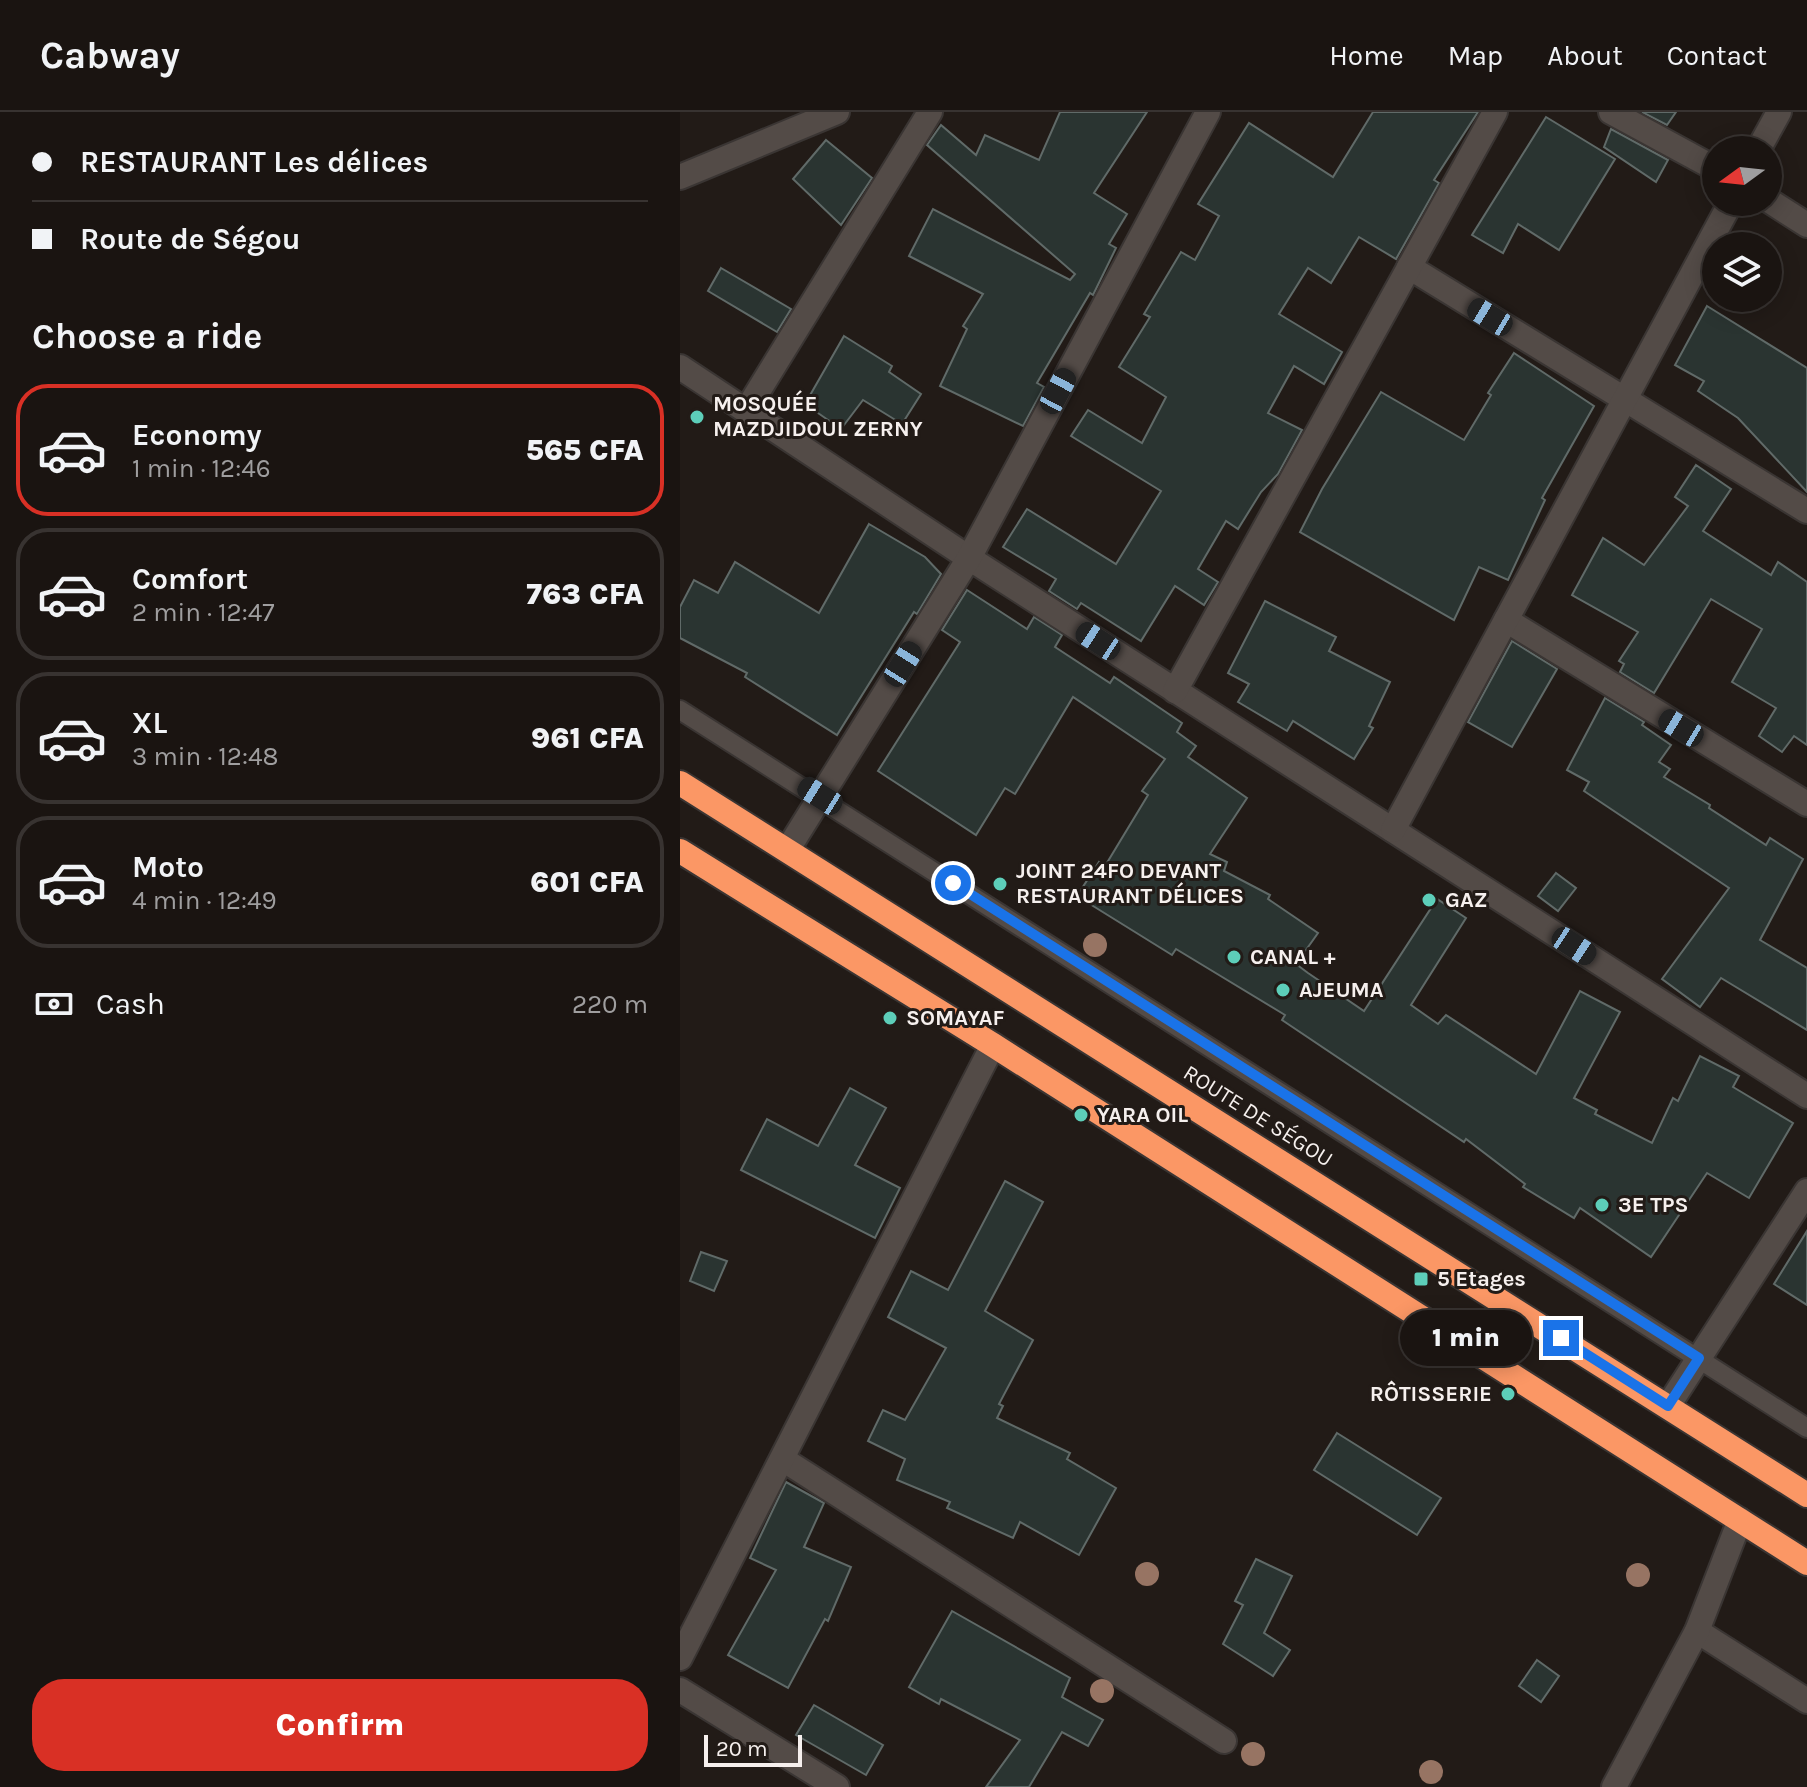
<!DOCTYPE html>
<meta charset="utf-8">
<style>
:root{--surface:#1a1411;--page:#27211f;--text:#f1f3f6;--muted:#9f9e9f;--line:#383331;--accent:#d93025}
body{margin:0;font-family:Karla,sans-serif;background:var(--page);color:var(--text);height:100vh;display:flex;flex-direction:column;font-size:30px;white-space:nowrap}
*{box-sizing:border-box;margin:0}
p{font-size:26px;color:var(--muted)}
.icon{flex:none;width:44px;height:44px;fill:none;stroke:currentColor;stroke-width:2;stroke-linecap:round;stroke-linejoin:round}
.map{position:relative;flex:1;overflow:hidden}
.details{display:flex;flex-direction:column;background:var(--surface);width:680px}
.details>*{flex:none}
.guide{display:grid;align-content:center;height:176px;padding:0 32px;background:var(--surface)}
.needle{width:52px;rotate:255deg}
.buttons{position:absolute;left:1022px;top:24px;display:grid;gap:16px}
.buttons a{display:grid;place-items:center;width:80px;height:80px;border-radius:50%;background:var(--surface);box-shadow:0 4px 20px #0003,0 0 0 2px var(--line);font-size:40px}
.scale{position:absolute;left:24px;bottom:20px;width:98px;box-sizing:border-box;padding-left:8px;border:4px solid #f6f0ee;border-top:0;font-size:22px;line-height:28px;white-space:nowrap;color:#f6f0ee;-webkit-text-stroke:6px #221b17;paint-order:stroke}
.end{position:absolute;width:36px;height:36px;margin:-18px;border:10px solid #1a73e8;background:#fff;box-shadow:0 0 0 4px #fff}
.from{border-radius:50%}
.bubble{position:absolute;height:56px;border-radius:28px;background:var(--surface);box-shadow:0 4px 20px #0003,0 0 0 2px var(--line);font-size:26px;font-weight:800;line-height:56px;text-align:center}
.car{position:absolute;width:24px;height:48px;margin:-24px -12px;border-radius:10px;box-shadow:0 0 6px 2px #0007;background:linear-gradient(#222 24%,#8ab4d8 0 40%,#222 0 76%,#8ab4d8 0 86%,#222 0)}
.guide b{display:flex;align-items:center;gap:28px;height:76px;font-size:30px}
.guide b+b{border-top:2px solid var(--line)}
.guide i{width:20px;height:20px;background:var(--text)}
ul{padding:0;list-style:none}
li{display:flex;align-items:center;gap:24px;height:132px;margin:0 16px 12px;padding:0 16px;border:4px solid var(--line);border-radius:32px}
li div{flex:1}
li b{display:block;font-size:30px}
li em{font-style:normal;font-weight:800}
li.active{border-color:var(--accent)}
li>.icon{width:72px;height:72px;stroke-width:1.5}
h2{padding:0 32px;font-size:36px;line-height:96px}
.pay{display:flex;align-items:center;gap:20px;height:88px;padding:0 32px;font-size:30px}
.pay p{margin-inline-start:auto}
.action{display:flex;gap:16px;margin-top:auto;padding:16px 32px}
.action a{flex:1;height:92px;border-radius:32px;background:var(--accent);color:#fff;font-size:32px;font-weight:800;line-height:92px;text-align:center}
header{display:flex;align-items:center;gap:48px;box-sizing:border-box;height:112px;padding:0 40px;background:var(--surface);border-bottom:2px solid var(--line)}
header strong{font-size:38px}
nav{display:flex;gap:44px;margin-inline-start:auto;font-size:28px}
main{display:flex;flex:1;min-height:0}
.map>svg:first-child{display:block}
.building{fill:#2a3431;stroke:#606a68;stroke-width:2}
.lines{fill:none;stroke-linecap:round;stroke-linejoin:round}
.lane-casing{stroke:#3a3533;stroke-width:22}
.street-casing{stroke:#3a3533;stroke-width:28}
.highway-casing{stroke:#3a3533;stroke-width:28}
.lane{stroke:#534b47;stroke-width:18}
.street{stroke:#534b47;stroke-width:24}
.highway{stroke:#fb9765;stroke-width:24}
.tree{fill:#977463}
.route{stroke:#1a73e8;stroke-width:10}
.poi-dot{fill:#5dceb9;stroke:#221b17;stroke-width:3}
.labels{text-anchor:middle;dominant-baseline:central;stroke-width:6;stroke-linejoin:round;paint-order:stroke}
.poi-label{font-size:22px;font-weight:bold;fill:#f6f0ee;stroke:#221b17;text-anchor:start}
.street-label{font-size:22px;fill:#f6f0ee;stroke:#221b17}
</style>
<header>
<strong>Cabway</strong>
<nav><a>Home</a><a>Map</a><a>About</a><a>Contact</a></nav>
</header>
<main>
<section class="details">
<div class="guide">
<b><i class="from"></i>RESTAURANT Les délices</b>
<b><i></i>Route de Ségou</b>
</div>
<h2>Choose a ride</h2>
<ul>
<li class="active"><svg class="icon" aria-label="car" viewBox="0 0 24 24"><path d="M5 17H2v-5l4-1 3-4h7l3 4 3 1v5h-3M9 17h6M6 11h13"/><circle cx="7" cy="17" r="2"/><circle cx="17" cy="17" r="2"/></svg><div><b>Economy</b><p>1 min · 12:46</p></div><em>565 CFA</em></li>
<li><svg class="icon" aria-label="car" viewBox="0 0 24 24"><path d="M5 17H2v-5l4-1 3-4h7l3 4 3 1v5h-3M9 17h6M6 11h13"/><circle cx="7" cy="17" r="2"/><circle cx="17" cy="17" r="2"/></svg><div><b>Comfort</b><p>2 min · 12:47</p></div><em>763 CFA</em></li>
<li><svg class="icon" aria-label="car" viewBox="0 0 24 24"><path d="M5 17H2v-5l4-1 3-4h7l3 4 3 1v5h-3M9 17h6M6 11h13"/><circle cx="7" cy="17" r="2"/><circle cx="17" cy="17" r="2"/></svg><div><b>XL</b><p>3 min · 12:48</p></div><em>961 CFA</em></li>
<li><svg class="icon" aria-label="car" viewBox="0 0 24 24"><path d="M5 17H2v-5l4-1 3-4h7l3 4 3 1v5h-3M9 17h6M6 11h13"/><circle cx="7" cy="17" r="2"/><circle cx="17" cy="17" r="2"/></svg><div><b>Moto</b><p>4 min · 12:49</p></div><em>601 CFA</em></li>
</ul>
<div class="pay"><svg class="icon" aria-label="cash" viewBox="0 0 24 24"><path d="M3 7h18v10H3z"/><circle cx="12" cy="12" r="2"/></svg>Cash<p>220 m</p></div>
<div class="action"><a>Confirm</a></div>
</section>
<div class="map">
<svg width="1127" height="1675" viewBox="0 0 1127 1675">
<rect width="100%" height="100%" fill="#221b17"/>
<!-- building -->
<g class="building">
<path d="M380,0H467L414,81L447,102L429,132L436,136L413,183L410,181L357,271L364,275L343,314L260,274L287,217L283,214L303,182L229,144L253,97L390,168L395,162L247,33L261,13L296,43L305,23L359,48Z"/>
<path d="M693,0H798L754,68L759,71L716,147L679,125L651,171L628,156L599,202L662,240L644,272L614,254L588,301L622,318L598,362L581,380L558,417L546,409L518,457L538,470L524,493L495,474L461,529L401,491L397,497L369,479L376,467L323,435L347,397L436,452L481,379L391,324L408,298L462,331L486,285L439,255L470,205L464,202L501,140L515,148L539,104L518,92L569,11L653,65Z"/>
<path d="M962,0H996L987,13Z"/>
<path d="M866,5L935,47L879,138L838,112L823,141L792,123Z"/>
<path d="M931,17L988,48L976,70L924,35Z"/>
<path d="M146,28L192,66L161,113L113,67Z"/>
<path d="M41,156L111,197L97,220L28,179Z"/>
<path d="M1027,194L1127,256V380L1058,306L1018,279L1024,269L995,253Z"/>
<path d="M164,224L212,254L209,260L241,282L222,312L183,288L161,317L125,292Z"/>
<path d="M834,241L914,294L862,386L865,388L828,468L799,455L774,508L620,420L642,377L701,280L784,328L811,283L808,281Z"/>
<path d="M1016,353L1051,377L1023,419L1091,463L1098,450L1127,470V633L1114,624L1102,640L1079,624L1096,596L1052,570L1082,517L1031,487L974,581L940,560L944,552L939,549L958,520L892,483L923,426L964,453L1008,394L995,385Z"/>
<path d="M189,412L245,445L261,462L237,502L234,500L157,623L65,565L67,561L0,526V495L14,468L38,481L55,450L139,501Z"/>
<path d="M287,478L347,517L354,505L382,523L375,535L430,571L434,565L502,611L497,620L516,634L508,645L567,686L530,742L547,750L544,759L590,783L588,787L638,821L616,852L628,861L684,899L757,787L786,806L731,893L758,912L766,903L856,962L900,879L940,900L894,986L917,998L915,1002L972,1031L993,986L998,989L1020,944L1059,964L1053,975L1113,1011L1069,1086L1027,1061L971,1145L900,1096L894,1106L843,1075L845,1072L786,1027L784,1030L602,908L605,903L496,837L492,843L397,784L419,750L425,754L468,683L462,679L485,647L393,585L335,682L325,676L296,723L198,659L280,530L262,518Z"/>
<path d="M585,489L656,525L649,539L710,570L689,614L693,616L674,647L613,609L607,619L558,590L569,572L548,561Z"/>
<path d="M832,529L877,557L832,635L788,610Z"/>
<path d="M925,586L964,610L962,613L991,633L979,650L990,657L984,665L1030,693L1029,696L1086,733L1090,726L1123,747L1080,828L1127,856V918L1041,866L1020,895L982,867L1049,776L904,679L909,670L887,658Z"/>
<path d="M876,761L896,776L878,799L858,784Z"/>
<path d="M170,976L206,996L175,1053L220,1076L195,1126L61,1058L87,1007L138,1034Z"/>
<path d="M325,1069L363,1090L305,1199L353,1228L319,1292L323,1294L317,1306L390,1341L387,1347L436,1376L399,1443L340,1410L333,1426L267,1396L270,1390L217,1368L225,1347L188,1329L203,1298L225,1308L266,1236L208,1205L231,1159L268,1178Z"/>
<path d="M1127,1119V1193L1094,1172Z"/>
<path d="M21,1140L47,1149L34,1179L10,1169Z"/>
<path d="M657,1321L761,1386L737,1423L634,1358Z"/>
<path d="M106,1370L144,1391L124,1435L171,1455L148,1509L145,1507L108,1576L48,1543L96,1458L70,1446Z"/>
<path d="M576,1447L612,1464L584,1521L610,1538L593,1564L543,1532L563,1493L555,1489Z"/>
<path d="M272,1499L390,1566L382,1585L423,1608L408,1634L382,1620L349,1675H306L340,1628L261,1587L259,1592L229,1575Z"/>
<path d="M857,1548L879,1564L861,1590L839,1574Z"/>
<path d="M134,1593L203,1633L186,1663L116,1623Z"/>
</g>
<g class="lines">
<defs>
<path id="lane" d="M0,598L1127,1316"/>
<g id="street">
<path d="M931,0L1036,57"/>
<path d="M1078,38L1099,0"/>
<path d="M0,65L157,0"/>
<path d="M1088,88L1127,113"/>
<path d="M729,155L1127,399"/>
<path d="M0,255L289,446L1127,984"/>
<path d="M66,299L250,0"/>
<path d="M826,508L1127,692"/>
<path d="M495,579L815,0"/>
<path d="M713,718L1051,90"/>
<path d="M108,737L289,446L528,0"/>
<path d="M988,1294L1127,1079"/>
<path d="M104,1348L544,1629"/>
<path d="M1017,1519L1127,1589"/>
<path d="M0,1546L313,933"/>
<path d="M0,1578L157,1675"/>
<path d="M934,1675L1017,1519L1060,1408"/>
</g>
<g id="highway">
<path d="M0,671L1127,1383"/>
<path d="M0,739L313,933L1127,1451"/>
</g>
</defs>
<!-- lane casing -->
<use href="#lane" class="lane-casing"/>
<!-- street casing -->
<use href="#street" class="street-casing"/>
<!-- highway casing -->
<use href="#highway" class="highway-casing"/>
<!-- lane -->
<use href="#lane" class="lane"/>
<!-- street -->
<use href="#street" class="street"/>
<!-- highway -->
<use href="#highway" class="highway"/>
</g>
<!-- trees -->
<g class="tree">
<circle cx="415" cy="833" r="12"/>
<circle cx="467" cy="1462" r="12"/>
<circle cx="958" cy="1463" r="12"/>
<circle cx="422" cy="1579" r="12"/>
<circle cx="573" cy="1642" r="12"/>
<circle cx="751" cy="1660" r="12"/>
</g>
<g class="lines">
<!-- route -->
<path class="route" d="M273,771L1019,1246L988,1294L881,1226"/>
</g>
<!-- markers -->
<g class="poi-dot">
<circle cx="17" cy="305" r="8"/>
<circle cx="320" cy="772" r="8"/>
<circle cx="749" cy="788" r="8"/>
<circle cx="554" cy="845" r="8"/>
<circle cx="603" cy="878" r="8"/>
<circle cx="210" cy="906" r="8"/>
<circle cx="401" cy="1003" r="8"/>
<circle cx="922" cy="1093" r="8"/>
<rect x="733" y="1159" width="16" height="16" rx="4"/>
<circle cx="828" cy="1282" r="8"/>
</g>
<g class="labels">
<!-- poi labels -->
<g class="poi-label">
<text x="33" y="292">MOSQUÉE<tspan x="33" dy="25">MAZDJIDOUL ZERNY</tspan></text>
<text x="336" y="759">JOINT 24FO DEVANT<tspan x="336" dy="25">RESTAURANT DÉLICES</tspan></text>
<text x="765" y="788">GAZ</text>
<text x="570" y="845">CANAL +</text>
<text x="619" y="878">AJEUMA</text>
<text x="226" y="906">SOMAYAF</text>
<text x="417" y="1003">YARA OIL</text>
<text x="938" y="1093">3E TPS</text>
<text x="757" y="1167">5 Etages</text>
<text x="812" y="1282" text-anchor="end">RÔTISSERIE</text>
</g>
<!-- street labels -->
<g class="street-label">
<text transform="translate(578 1004) rotate(32)">ROUTE DE SÉGOU</text>
</g>
</g>
</svg>
<div class="buttons">
<a><svg class="needle" viewBox="-14 -14 28 28"><path d="M0-13l5 13h-10z" fill="#e53935"/><path d="M0 13l5-13h-10z" fill="#9f9e9f"/></svg></a>
<a><svg class="icon" aria-label="layers" viewBox="0 0 24 24"><path d="M12 4l9 5-9 5-9-5zM3 14l9 5 9-5"/></svg></a>
</div>
<div class="scale">20 m</div>
<i class="end from" style="left:273px;top:771px"></i>
<i class="end" style="left:881px;top:1226px"></i>
<div class="bubble" style="left:720px;top:1198px;width:132px">1 min</div>
<i class="car" style="left:810px;top:205px;rotate:301deg"></i>
<i class="car" style="left:378px;top:279px;rotate:28deg"></i>
<i class="car" style="left:418px;top:529px;rotate:303deg"></i>
<i class="car" style="left:223px;top:552px;rotate:32deg"></i>
<i class="car" style="left:1001px;top:616px;rotate:301deg"></i>
<i class="car" style="left:140px;top:684px;rotate:302deg"></i>
<i class="car" style="left:894px;top:834px;rotate:123deg"></i>
</div>
</main>
